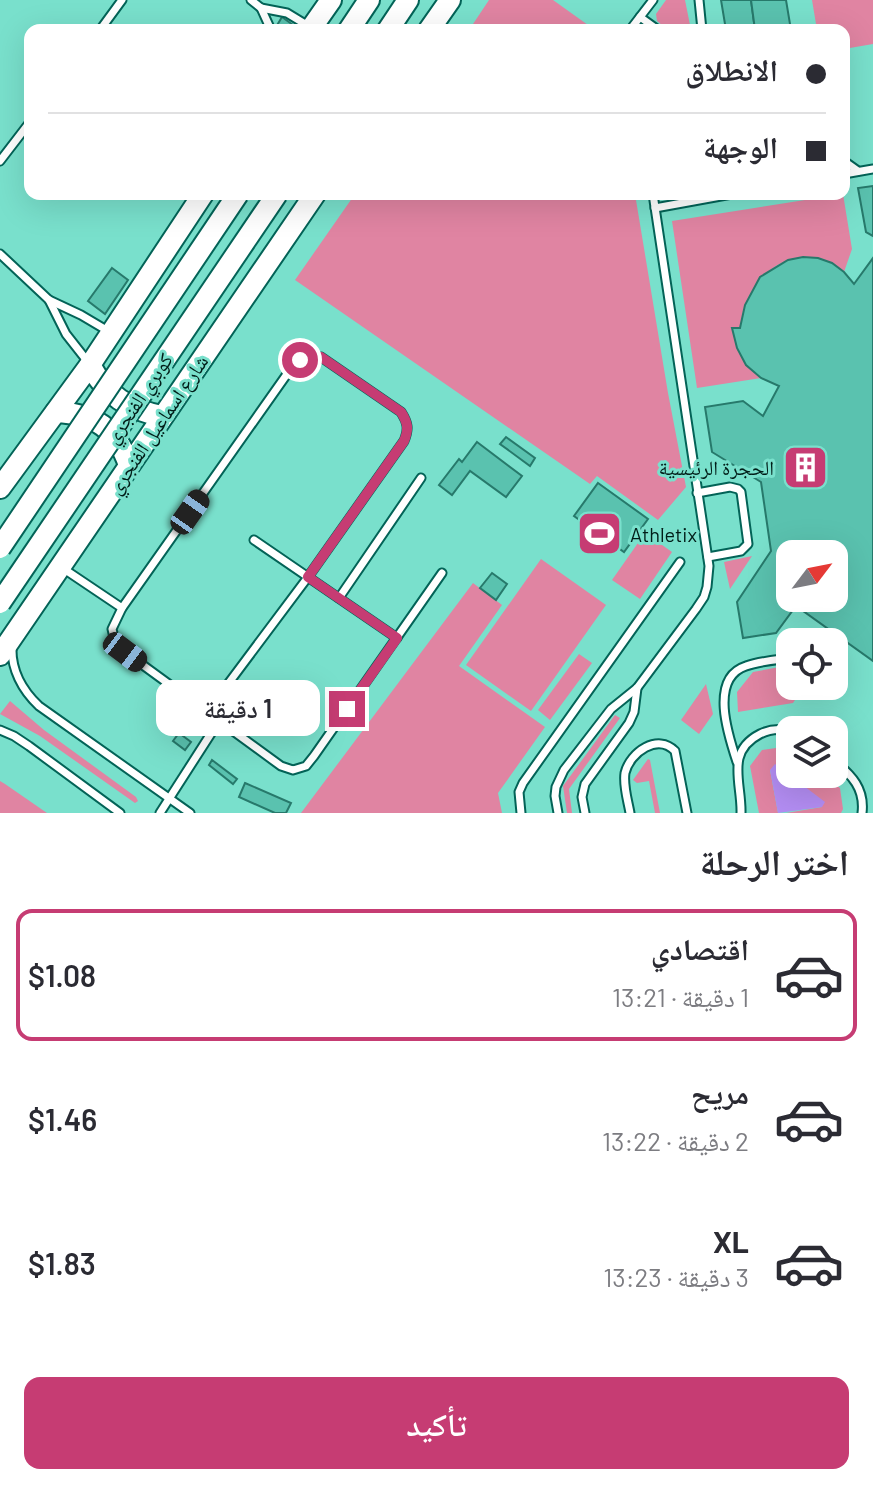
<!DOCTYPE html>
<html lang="ar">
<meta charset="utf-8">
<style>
:root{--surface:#fff;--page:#f2f2f3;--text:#2b2b33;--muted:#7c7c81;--line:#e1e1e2;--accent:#c63c73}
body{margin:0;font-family:Barlow,"Noto Naskh Arabic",sans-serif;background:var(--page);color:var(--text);direction:rtl;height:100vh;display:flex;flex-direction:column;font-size:30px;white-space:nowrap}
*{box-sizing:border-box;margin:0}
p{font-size:26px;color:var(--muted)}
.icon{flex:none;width:44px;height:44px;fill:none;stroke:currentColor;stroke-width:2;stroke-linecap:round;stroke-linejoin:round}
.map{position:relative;height:813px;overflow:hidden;direction:ltr}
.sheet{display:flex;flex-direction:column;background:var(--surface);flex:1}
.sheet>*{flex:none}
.guide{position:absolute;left:24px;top:24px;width:826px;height:176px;border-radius:16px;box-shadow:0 8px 32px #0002;direction:rtl;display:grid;align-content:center;height:176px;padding:0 24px;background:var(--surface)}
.needle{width:52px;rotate:58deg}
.controls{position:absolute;left:776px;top:540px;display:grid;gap:16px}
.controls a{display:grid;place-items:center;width:72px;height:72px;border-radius:16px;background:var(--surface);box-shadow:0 8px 32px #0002;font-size:40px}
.end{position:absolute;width:36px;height:36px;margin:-18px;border:10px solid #c63c73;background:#fff;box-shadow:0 0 0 4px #fff}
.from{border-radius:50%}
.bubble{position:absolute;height:56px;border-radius:16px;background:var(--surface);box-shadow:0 8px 32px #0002;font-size:26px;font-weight:600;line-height:56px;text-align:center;direction:rtl}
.car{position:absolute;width:24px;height:48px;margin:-24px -12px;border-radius:10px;box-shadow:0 0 6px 2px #0007;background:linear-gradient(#222 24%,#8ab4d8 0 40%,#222 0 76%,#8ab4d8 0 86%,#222 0)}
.guide b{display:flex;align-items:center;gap:28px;height:76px;font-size:30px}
.guide b+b{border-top:2px solid var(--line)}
.guide i{width:20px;height:20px;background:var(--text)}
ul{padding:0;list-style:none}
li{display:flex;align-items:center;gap:24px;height:132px;margin:0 16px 12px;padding:0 8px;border:4px solid transparent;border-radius:16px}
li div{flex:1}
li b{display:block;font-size:30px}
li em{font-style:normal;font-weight:600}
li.current{border-color:var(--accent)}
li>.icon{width:72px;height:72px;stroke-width:1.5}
h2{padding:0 24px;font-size:36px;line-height:96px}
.action{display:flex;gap:16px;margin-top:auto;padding:16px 24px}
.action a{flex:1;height:92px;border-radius:16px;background:var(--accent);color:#fff;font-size:32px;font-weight:600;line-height:92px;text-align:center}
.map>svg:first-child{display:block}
.green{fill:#e084a2}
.water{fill:#b38df3}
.building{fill:#5ac2af;stroke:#27796b;stroke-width:2;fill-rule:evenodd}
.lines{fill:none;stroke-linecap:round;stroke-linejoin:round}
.service-casing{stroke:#036357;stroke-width:11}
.secondary-casing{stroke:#036357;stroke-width:24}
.service{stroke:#fff;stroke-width:7}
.secondary{stroke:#fff;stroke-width:20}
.secondary-bridge-casing{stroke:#036357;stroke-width:24;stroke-linecap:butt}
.secondary-bridge{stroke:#fff;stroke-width:20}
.route{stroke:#c63c73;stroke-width:10}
.labels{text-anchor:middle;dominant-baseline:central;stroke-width:6;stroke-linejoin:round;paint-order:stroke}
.street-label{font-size:20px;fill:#001d18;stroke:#79e0cc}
.poi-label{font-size:20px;fill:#001d18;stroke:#79e0cc;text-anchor:end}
</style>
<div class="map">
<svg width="873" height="813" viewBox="0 0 873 813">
<rect width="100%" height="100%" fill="#79e0cc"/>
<!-- green -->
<g class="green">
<path d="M489,0H553L595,30H469Z"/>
<path d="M666,0H685L691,30H668L657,21L656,14Z"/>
<path d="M812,0H873V44L844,49V30H817Z"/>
<path d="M355,194H635L668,393L686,487L658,520L597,476L590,484L295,280Z"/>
<path d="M843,194L852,249L844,272C805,244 764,260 746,303C742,310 742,320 740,328L732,329C738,352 743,362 761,378L697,388L672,221Z"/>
<path d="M645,533L672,552L640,599L612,580Z"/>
<path d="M752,556L730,589L724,562Z"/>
<path d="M541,559L606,605L531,711L466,665Z"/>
<path d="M473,583L502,605L459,666L545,727L498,793L502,813H301Z"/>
<path d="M579,654L592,663L550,720L538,710Z"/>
<path d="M790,665V686H804L793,703L738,712L737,692L753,672Z"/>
<path d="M706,684L713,714L699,734L681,720Z"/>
<path d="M10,701L44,730L136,797L138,801L135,803L40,736L0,714Z"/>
<path d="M615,715L620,718L569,789L572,813H567L563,786Z"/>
<path d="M783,747L790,752V774H821L840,788L843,809L841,813H786L822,807L770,770L778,813H759L750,766L762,750Z"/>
<path d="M648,759L650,760L660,813H655L649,781L637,783L633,780Z"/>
<path d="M0,781L5,784L47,813H0Z"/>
</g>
<!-- water -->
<path class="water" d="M775,764L825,802L822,807L778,813L770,770Z"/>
<!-- building -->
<g class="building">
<path d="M721,0H751L755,30H726Z"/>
<path d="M751,0H786L791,30H755Z"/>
<path d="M282,17L293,25L290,30H280L276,27Z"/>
<path d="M873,186V236L866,232L858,188Z"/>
<path d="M803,257L818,258L832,263L844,272L854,284L873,258V661L796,606L776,633L743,638L737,602L771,551L761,482L712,452L705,407L743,401L763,416L779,386L761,378L746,365L737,348L732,328H740L745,305L760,277L788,260ZM790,554H834V598H790Z"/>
<path d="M112,268L128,280L105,314L88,301Z"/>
<path d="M506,437L535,458L530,466L500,444Z"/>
<path d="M477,442L522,476L506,497L470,471L452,495L439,485L459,459L462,462Z"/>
<path d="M598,483L648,519L624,552L574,516Z"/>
<path d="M492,573L507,584L496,600L480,588Z"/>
<path d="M179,733L191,742L185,750L173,741Z"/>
<path d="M212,760L237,779L233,784L209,765Z"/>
<path d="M245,783L291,803L286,813H275L239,797Z"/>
</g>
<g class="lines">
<defs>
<g id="service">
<path d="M251,0L261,8L287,13L310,27"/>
<path d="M699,0L702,30"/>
<path d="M261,8L271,30"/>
<path d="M640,17L658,30"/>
<path d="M100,30L122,0"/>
<path d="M630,30L653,0"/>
<path d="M0,161L30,122"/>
<path d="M844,161L858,171"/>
<path d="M844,174L873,169"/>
<path d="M655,208L732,194"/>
<path d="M0,254L49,300L81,315L108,331"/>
<path d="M49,300L66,334L88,362"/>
<path d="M697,493L730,487L738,489L741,492L748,544L741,551L708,557"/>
<path d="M254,540L397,638"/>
<path d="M61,567L122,608"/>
<path d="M339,598L421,478"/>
<path d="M12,646C11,669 22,690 39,706L190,813"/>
<path d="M207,712L308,577L404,441C409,429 408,423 401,412L321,357C308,356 301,358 292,367L122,608L112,629L115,642L125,652L281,766L293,770L306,766L314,756L442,573"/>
<path d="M0,730L14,736L29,746L120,813"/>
<path d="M834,761C852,775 865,789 862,813"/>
<path d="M737,762C728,735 709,678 746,666C760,661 776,660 790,658"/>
<path d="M160,813L219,721"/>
<path d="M521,813L519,792L523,783L680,562"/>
<path d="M558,813L555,796L556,787L564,770L611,709L637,688L696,609L704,597L707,587L709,566L653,194"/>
<path d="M585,813L582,797L585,784L629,723L634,712L637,688"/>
<path d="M630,813C628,801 623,786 625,773C630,752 658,733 675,751L687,813"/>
<path d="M741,813C742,783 725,752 760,734C770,729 779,728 790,731"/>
</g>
<g id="secondary">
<path d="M310,30L331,0"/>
<path d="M349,30L369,0"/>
<path d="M388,30L408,0"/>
<path d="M429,30L450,0"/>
<path d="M90,365C106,395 129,410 162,416"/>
<path d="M56,412C95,414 116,428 129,465"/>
<path d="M0,488L90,365L203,194"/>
<path d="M0,655L315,194"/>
</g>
</defs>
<!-- service casing -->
<use href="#service" class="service-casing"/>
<!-- secondary casing -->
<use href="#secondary" class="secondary-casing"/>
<!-- service -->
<use href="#service" class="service"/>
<!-- secondary -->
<use href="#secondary" class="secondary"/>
<defs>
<g id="secondary-bridge">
<path d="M0,548L238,194"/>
<path d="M0,603L277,194"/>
</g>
</defs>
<!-- secondary-bridge casing -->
<use href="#secondary-bridge" class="secondary-bridge-casing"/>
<!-- secondary-bridge -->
<use href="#secondary-bridge" class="secondary-bridge"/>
</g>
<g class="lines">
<!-- route -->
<path class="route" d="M300,360L310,356L321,357L401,412C408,423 409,429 404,441L308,577L397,638L347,709"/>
</g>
<!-- icons -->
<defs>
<symbol id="building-square" viewBox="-11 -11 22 22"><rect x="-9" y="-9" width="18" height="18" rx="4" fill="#c63c73" stroke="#79e0cc"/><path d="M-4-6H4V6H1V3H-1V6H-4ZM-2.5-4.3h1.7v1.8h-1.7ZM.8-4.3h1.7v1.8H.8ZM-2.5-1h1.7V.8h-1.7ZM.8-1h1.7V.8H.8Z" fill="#fff"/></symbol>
<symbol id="stadium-square" viewBox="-11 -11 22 22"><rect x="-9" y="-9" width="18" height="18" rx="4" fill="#c63c73" stroke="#79e0cc"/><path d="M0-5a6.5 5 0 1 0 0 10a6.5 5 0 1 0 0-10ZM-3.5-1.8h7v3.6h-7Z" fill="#fff"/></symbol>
</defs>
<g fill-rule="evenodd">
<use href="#building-square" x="780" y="442" width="51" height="51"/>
<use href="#stadium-square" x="574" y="508" width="51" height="51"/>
</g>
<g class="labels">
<!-- street labels -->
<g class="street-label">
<text transform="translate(138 398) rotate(-56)">كوبري الفنجري</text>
<text transform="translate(157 424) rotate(-56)">شارع اسماعيل الفنجري</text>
</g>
<!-- poi labels -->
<g class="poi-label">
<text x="774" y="467">الحجرة الرئيسية</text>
<text x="630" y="534" text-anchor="start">Athletix</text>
</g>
</g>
</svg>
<div class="controls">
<a><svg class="needle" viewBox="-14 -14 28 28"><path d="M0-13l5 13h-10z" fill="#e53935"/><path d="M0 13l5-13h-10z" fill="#7c7c81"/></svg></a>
<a><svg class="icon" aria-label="locate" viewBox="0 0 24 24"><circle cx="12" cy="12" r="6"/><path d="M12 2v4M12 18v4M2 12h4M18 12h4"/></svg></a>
<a><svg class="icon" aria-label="layers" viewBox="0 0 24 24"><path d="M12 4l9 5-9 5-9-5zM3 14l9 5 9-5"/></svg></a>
</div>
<i class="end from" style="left:300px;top:360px"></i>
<i class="end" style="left:347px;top:709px"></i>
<div class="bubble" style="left:156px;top:680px;width:164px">1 دقيقة</div>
<i class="car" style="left:190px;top:512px;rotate:35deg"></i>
<i class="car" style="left:125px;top:652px;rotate:127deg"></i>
<div class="guide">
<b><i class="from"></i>الانطلاق</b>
<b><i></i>الوجهة</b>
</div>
</div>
<section class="sheet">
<h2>اختر الرحلة</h2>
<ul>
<li class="current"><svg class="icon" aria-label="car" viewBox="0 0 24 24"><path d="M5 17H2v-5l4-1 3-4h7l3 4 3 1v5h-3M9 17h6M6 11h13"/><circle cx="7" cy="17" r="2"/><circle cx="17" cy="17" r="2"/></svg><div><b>اقتصادي</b><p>1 دقيقة · 13:21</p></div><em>$1.08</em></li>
<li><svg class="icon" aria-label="car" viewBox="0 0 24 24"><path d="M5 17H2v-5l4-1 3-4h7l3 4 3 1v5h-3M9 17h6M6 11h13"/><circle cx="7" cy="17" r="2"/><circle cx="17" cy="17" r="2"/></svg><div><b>مريح</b><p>2 دقيقة · 13:22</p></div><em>$1.46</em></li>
<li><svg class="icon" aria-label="car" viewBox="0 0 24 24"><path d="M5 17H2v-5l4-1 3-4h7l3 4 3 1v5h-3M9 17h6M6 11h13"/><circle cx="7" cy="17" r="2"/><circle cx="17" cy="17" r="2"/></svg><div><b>XL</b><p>3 دقيقة · 13:23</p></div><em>$1.83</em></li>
</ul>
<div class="action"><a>تأكيد</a></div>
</section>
